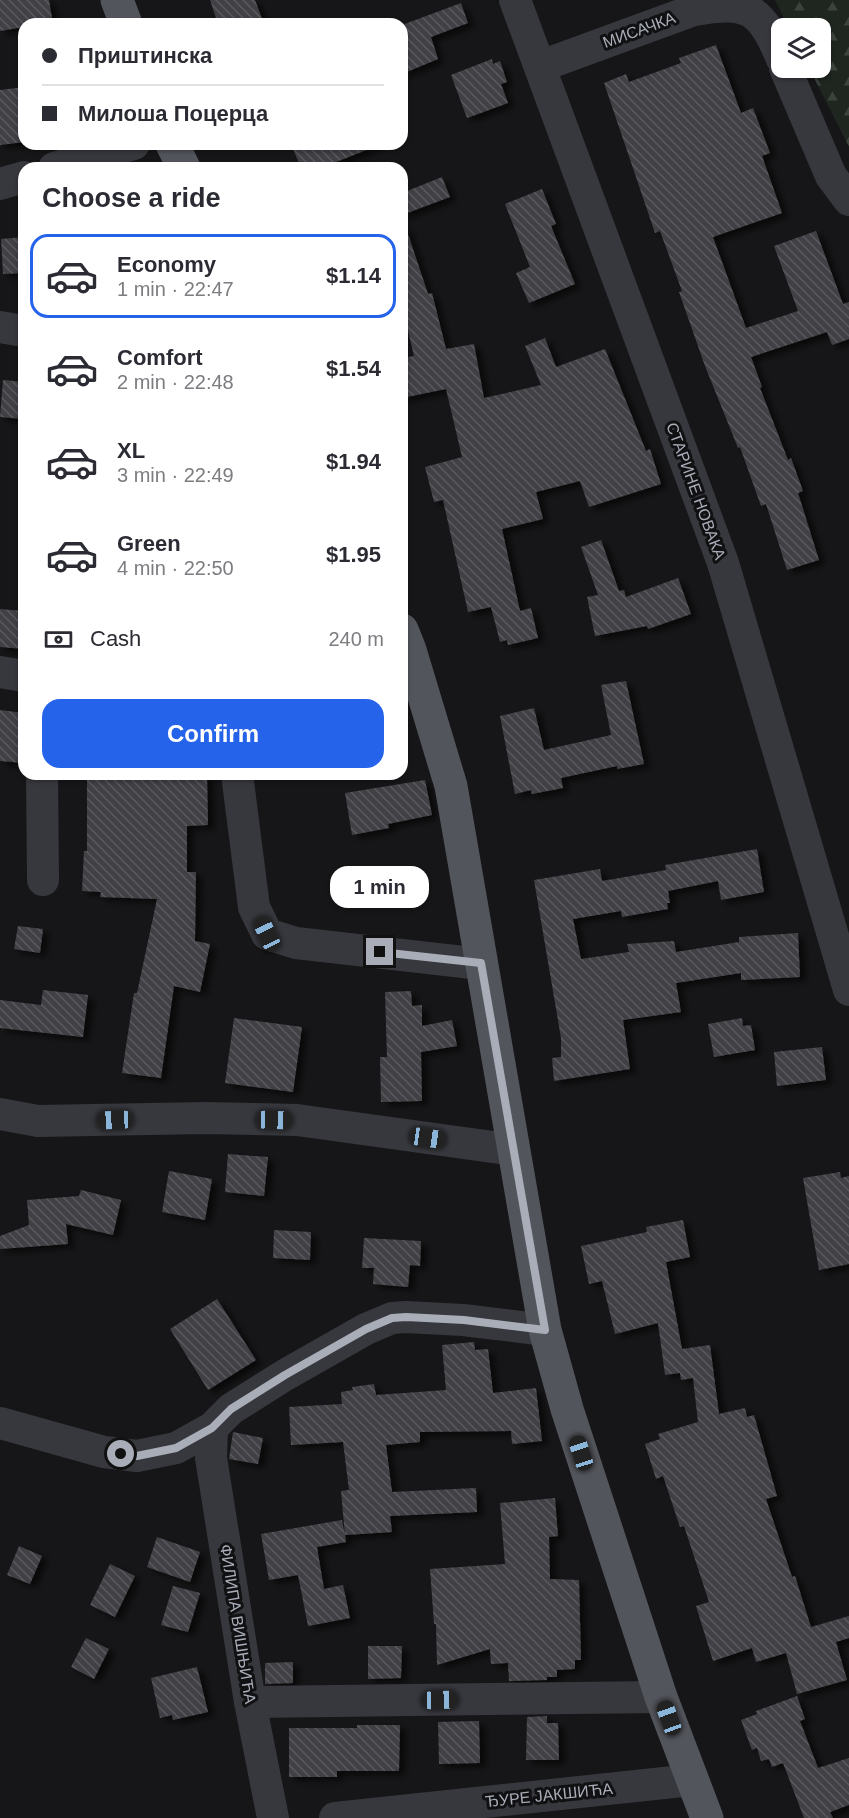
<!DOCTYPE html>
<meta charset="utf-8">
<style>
:root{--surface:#fff;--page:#f2f2f3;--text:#2b2b33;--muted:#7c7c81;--line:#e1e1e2;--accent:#2563eb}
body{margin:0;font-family:Arial,sans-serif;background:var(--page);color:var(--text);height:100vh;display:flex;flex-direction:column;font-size:22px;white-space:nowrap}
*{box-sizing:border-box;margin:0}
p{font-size:20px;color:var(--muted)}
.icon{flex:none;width:33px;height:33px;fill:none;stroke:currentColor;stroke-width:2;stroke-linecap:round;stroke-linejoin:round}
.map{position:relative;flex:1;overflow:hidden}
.details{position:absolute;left:18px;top:162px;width:390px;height:618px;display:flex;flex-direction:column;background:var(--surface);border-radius:18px;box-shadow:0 2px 4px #0004}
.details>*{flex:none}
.top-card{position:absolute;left:18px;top:18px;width:390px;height:132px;border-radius:18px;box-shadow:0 2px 4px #0004;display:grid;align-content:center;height:132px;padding:0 24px;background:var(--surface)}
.tools{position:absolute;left:771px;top:18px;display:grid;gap:12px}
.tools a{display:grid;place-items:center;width:60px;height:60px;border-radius:12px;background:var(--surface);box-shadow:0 2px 4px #0004;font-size:30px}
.end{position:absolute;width:27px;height:27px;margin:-14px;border:8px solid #a8adb8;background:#111;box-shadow:0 0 0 3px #111}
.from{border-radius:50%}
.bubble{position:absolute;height:42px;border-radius:18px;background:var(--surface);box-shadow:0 2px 4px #0004;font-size:20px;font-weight:700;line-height:42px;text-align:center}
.car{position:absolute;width:18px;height:36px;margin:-18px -9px;border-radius:8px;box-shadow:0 0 4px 2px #0007;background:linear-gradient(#222 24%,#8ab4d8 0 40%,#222 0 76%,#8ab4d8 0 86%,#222 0)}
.top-card b{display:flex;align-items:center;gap:21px;height:57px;font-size:22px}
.top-card b+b{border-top:2px solid var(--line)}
.top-card i{width:15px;height:15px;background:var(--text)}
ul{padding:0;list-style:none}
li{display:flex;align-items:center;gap:18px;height:84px;margin:0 12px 9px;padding:0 12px;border:3px solid transparent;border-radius:18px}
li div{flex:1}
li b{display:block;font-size:22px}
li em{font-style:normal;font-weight:700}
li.current{border-color:var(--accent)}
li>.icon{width:54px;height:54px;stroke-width:1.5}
h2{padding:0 24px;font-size:27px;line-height:72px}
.pay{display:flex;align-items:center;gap:15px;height:66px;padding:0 24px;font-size:22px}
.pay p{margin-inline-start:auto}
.cta{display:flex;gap:12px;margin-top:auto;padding:12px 24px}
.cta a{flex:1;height:69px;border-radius:18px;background:var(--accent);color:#fff;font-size:24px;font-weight:700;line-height:69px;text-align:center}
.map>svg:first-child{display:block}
.forest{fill:url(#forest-firs)}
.building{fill:url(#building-back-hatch);filter:url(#shadow)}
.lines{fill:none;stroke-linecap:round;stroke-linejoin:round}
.minor{stroke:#37383d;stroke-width:32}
.major{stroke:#53555c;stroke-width:33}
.route{stroke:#a8adb8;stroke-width:8}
.labels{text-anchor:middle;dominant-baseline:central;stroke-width:6;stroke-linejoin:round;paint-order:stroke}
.street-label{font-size:16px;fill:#a8adb8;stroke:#111113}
</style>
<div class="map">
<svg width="849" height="1818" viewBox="0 0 849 1818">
<defs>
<pattern id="forest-firs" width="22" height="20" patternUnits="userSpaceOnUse" patternTransform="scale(1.5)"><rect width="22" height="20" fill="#1e261f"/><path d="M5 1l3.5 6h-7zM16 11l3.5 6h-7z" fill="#3c433d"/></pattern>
<pattern id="building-back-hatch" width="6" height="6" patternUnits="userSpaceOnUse" patternTransform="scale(1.5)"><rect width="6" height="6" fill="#404145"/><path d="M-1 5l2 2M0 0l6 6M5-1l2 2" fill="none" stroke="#595a5e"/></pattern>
<filter id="shadow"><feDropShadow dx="6" dy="4" stdDeviation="3" flood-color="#0009"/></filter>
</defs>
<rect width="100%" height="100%" fill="#161618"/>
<!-- forest -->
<path class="forest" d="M775,0H849V147L809,68H820V28H789Z"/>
<!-- building -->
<g class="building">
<path d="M0,0H49L53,24H24V27L0,31Z"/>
<path d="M210,0H255L264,24H218Z"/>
<path d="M461,3L468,23L431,37L438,59L402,74V25Z"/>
<path d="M716,45L741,113L753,108L770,153L762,156L782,213L713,237L746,328L798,311L774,246L816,231L843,304L849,302V339L832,345L827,332L751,357L762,387L760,388L788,460L791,458L803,491L798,493L819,560L787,570L766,504L761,506L740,447L738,448L705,366L679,292L682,291L660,231L655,233L604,83L626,74L629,82L681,63L679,58Z"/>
<path d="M492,59L493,64L500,61L507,82L501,84L508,103L467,118L451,75Z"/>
<path d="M24,87V142L0,145V90Z"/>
<path d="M291,144H379V145L321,168H301Z"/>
<path d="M442,177L450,197L402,215V193Z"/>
<path d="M542,189L556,224L551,226L575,284L529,303L516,273L530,267L505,204Z"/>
<path d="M406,228L428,294L432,293L446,349L474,344L484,398L541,385L525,346L545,338L556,367L605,349L646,451L650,449L661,484L589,507L580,481L536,492L543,519L502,529L520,611L531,608L538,638L508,645L507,640L500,642L491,607L468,612L443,500L434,502L425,467L462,457L446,389L402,398V358L414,356L402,306V229Z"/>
<path d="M24,237V273L3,274L1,239Z"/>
<path d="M3,380L24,382V419L0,417Z"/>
<path d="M601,540L619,591L624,590L626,597L678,578L691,614L648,629L647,626L595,636L587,597L598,595L581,547Z"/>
<path d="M0,609L24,611V649L0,647Z"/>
<path d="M626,681L644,764L617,769V766L561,778L563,788L532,794L531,790L515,794L500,716L534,708L544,750L611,735L601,685Z"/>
<path d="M0,710L24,713V763L0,761Z"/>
<path d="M87,774H207L208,825L187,826V872H196L195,941L210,944L200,992L174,986L161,1078L122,1073L134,993H137L157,899L100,897L101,892L82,891L84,851H87Z"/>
<path d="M425,780L432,815L388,824L389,828L352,835L345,793Z"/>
<path d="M757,849L764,892L721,900L718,881L668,891L670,903H667L668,909L622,917L621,911L573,919L581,959L629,952L627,944L674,941L676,952L739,942V937L798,933L800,977L741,980V973L676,983L681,1012L623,1020L630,1069L554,1081L552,1058L561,1057V1038L534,880L600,869L602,881L666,870L665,865Z"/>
<path d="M18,926L43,929L40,953L14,949Z"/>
<path d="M43,990L88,995L83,1037L0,1028V1000L41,1005Z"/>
<path d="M411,991L412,1006L422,1005V1026L452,1020L457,1046L421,1052L422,1101L381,1102L380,1057H387L385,992Z"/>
<path d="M234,1018L302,1027L293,1092L225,1083Z"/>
<path d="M742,1018L743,1026L751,1025L755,1050L714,1057L708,1024Z"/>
<path d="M822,1047L826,1080L777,1086L774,1052Z"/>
<path d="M228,1154L268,1157L264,1196L225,1192Z"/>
<path d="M169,1171L212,1179L205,1220L162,1212Z"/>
<path d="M840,1172L841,1178L849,1176V1264L819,1270L803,1178Z"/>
<path d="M81,1190L121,1200L113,1235L66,1224L68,1244L0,1249V1236L29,1225L27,1200L79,1196Z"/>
<path d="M683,1220L690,1257L666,1262L682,1349L710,1345L719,1414L745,1408L747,1417L754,1415L777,1496L766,1499L792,1577L795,1576L811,1627L849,1616V1638L836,1642L847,1680L797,1694L786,1653L756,1662L752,1648L713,1661L696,1606L709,1602L684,1526L680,1527L663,1476L656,1479L645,1444L660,1439L658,1434L698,1422L693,1378L681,1380L680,1373L665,1375L658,1323L615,1334L602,1281L589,1284L581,1246L647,1232L646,1227Z"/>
<path d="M274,1230L311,1232L310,1260L273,1258Z"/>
<path d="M364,1238L421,1241L420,1266L410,1265L408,1287L373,1284L374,1268H362Z"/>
<path d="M217,1299L256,1360L208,1390L170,1329Z"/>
<path d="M474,1342L475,1350L488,1349L493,1393L536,1388L542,1441L512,1444L511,1431L420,1432V1442L386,1445L392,1492L476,1488L477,1512L390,1516L392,1532L345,1535L346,1542L317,1547L324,1589L343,1585L350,1618L308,1626L298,1575L269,1580L261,1534L342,1520L345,1535L341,1491L349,1490L343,1442L291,1445L289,1407L342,1404L341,1392L353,1390L352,1387L374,1384L376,1395L446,1390L442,1345Z"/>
<path d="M233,1432L263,1438L258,1464L229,1459Z"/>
<path d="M555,1498L558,1536L549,1537L550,1579L579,1580L581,1660H575V1669L557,1670V1677H547V1680L509,1681L508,1663L491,1664L490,1649L437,1665L436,1624H434L430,1569L505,1564L500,1503Z"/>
<path d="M157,1537L200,1552L190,1582L147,1567Z"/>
<path d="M19,1546L42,1556L30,1584L7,1575Z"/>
<path d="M110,1564L135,1576L115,1617L90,1605Z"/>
<path d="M173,1586L200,1593L188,1632L161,1625Z"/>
<path d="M86,1638L109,1649L94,1679L71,1667Z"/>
<path d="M368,1646H402L401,1678L368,1679Z"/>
<path d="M293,1662V1683L265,1684V1663Z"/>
<path d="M197,1667L208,1712L173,1720L172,1715L160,1718L151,1678Z"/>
<path d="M797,1696L805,1719L800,1721L818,1768L849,1758V1805L830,1812L833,1818H804L783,1763L772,1767L769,1759L761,1761L757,1748L752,1750L741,1720L757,1714L756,1711Z"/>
<path d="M547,1716V1723H558L559,1760H526L527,1717Z"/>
<path d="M479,1721L480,1763L439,1764L438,1722Z"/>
<path d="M357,1725H400L399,1771H337V1777H289V1728H357Z"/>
</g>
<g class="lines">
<!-- minor -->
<g class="minor">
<path d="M515,0L723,563L849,990"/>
<path d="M541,66L694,10C749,0 761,9 782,59"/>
<path d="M785,68L831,176L849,200"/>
<path d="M54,168L134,144"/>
<path d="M0,184L24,177"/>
<path d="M0,327L24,331"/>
<path d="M0,672L24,676"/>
<path d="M42,774L43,880"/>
<path d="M237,774L254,907L267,934L296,943L481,964"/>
<path d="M0,1114L38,1121L205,1118L297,1120L514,1150"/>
<path d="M0,1423L104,1452L137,1456L176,1448L212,1428L231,1409L285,1375L366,1329L392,1318L406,1317L463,1320L545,1330"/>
<path d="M212,1428L211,1458L250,1702L273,1818"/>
<path d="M250,1702L661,1697"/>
<path d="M335,1818L692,1780"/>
</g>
<!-- major -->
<g class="major">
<path d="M117,0L126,24"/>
<path d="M172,144L184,168"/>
<path d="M402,630L410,650L451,786L545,1330L567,1409L661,1697L707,1818"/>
</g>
</g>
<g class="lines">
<!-- route -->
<path class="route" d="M121,1454L137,1456L176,1448L212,1428L231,1409L285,1375L366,1329L392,1318L406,1317L464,1320L545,1330L481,963L380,952"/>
</g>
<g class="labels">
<!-- street labels -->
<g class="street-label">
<text transform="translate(639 30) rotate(-20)">МИСАЧКА</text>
<text transform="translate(696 491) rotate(70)">СТАРИНЕ НОВАКА</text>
<text transform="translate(238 1624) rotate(81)">ФИЛИПА ВИШЊИЋА</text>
<text transform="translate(549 1795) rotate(-6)">ЂУРЕ ЈАКШИЋА</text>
</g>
</g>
</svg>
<div class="tools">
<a><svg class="icon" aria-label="layers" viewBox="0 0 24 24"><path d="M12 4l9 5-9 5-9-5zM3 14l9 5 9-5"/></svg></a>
</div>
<i class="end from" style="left:121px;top:1454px"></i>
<i class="end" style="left:380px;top:952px"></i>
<div class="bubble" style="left:330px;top:866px;width:99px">1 min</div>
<i class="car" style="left:267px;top:934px;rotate:335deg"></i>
<i class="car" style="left:115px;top:1120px;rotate:268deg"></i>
<i class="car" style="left:274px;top:1120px;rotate:91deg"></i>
<i class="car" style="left:428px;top:1138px;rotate:98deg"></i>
<i class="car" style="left:581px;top:1453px;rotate:342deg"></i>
<i class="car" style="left:440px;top:1700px;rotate:89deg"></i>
<i class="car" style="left:669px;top:1718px;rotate:340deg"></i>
<div class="top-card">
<b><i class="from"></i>Приштинска</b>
<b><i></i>Милоша Поцерца</b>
</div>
<section class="details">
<h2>Choose a ride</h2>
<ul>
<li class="current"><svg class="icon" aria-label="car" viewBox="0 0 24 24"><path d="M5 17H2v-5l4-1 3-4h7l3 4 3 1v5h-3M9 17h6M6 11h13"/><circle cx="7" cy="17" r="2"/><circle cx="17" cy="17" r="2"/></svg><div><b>Economy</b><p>1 min · 22:47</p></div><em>$1.14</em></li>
<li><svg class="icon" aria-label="car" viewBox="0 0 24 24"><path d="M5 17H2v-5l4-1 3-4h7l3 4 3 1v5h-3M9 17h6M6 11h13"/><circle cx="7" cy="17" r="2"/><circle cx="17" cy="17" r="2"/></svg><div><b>Comfort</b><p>2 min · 22:48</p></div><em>$1.54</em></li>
<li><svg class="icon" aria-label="car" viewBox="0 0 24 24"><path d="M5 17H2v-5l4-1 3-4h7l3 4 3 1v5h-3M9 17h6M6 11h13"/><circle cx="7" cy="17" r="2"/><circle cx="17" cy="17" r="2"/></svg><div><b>XL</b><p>3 min · 22:49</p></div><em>$1.94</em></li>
<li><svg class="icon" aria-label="car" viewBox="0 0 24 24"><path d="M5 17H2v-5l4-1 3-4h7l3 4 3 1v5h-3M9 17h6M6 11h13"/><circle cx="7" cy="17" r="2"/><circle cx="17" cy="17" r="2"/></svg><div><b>Green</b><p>4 min · 22:50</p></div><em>$1.95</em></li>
</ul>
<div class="pay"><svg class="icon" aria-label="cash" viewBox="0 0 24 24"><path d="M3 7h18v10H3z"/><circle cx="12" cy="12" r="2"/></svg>Cash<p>240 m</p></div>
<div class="cta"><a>Confirm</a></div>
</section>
</div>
